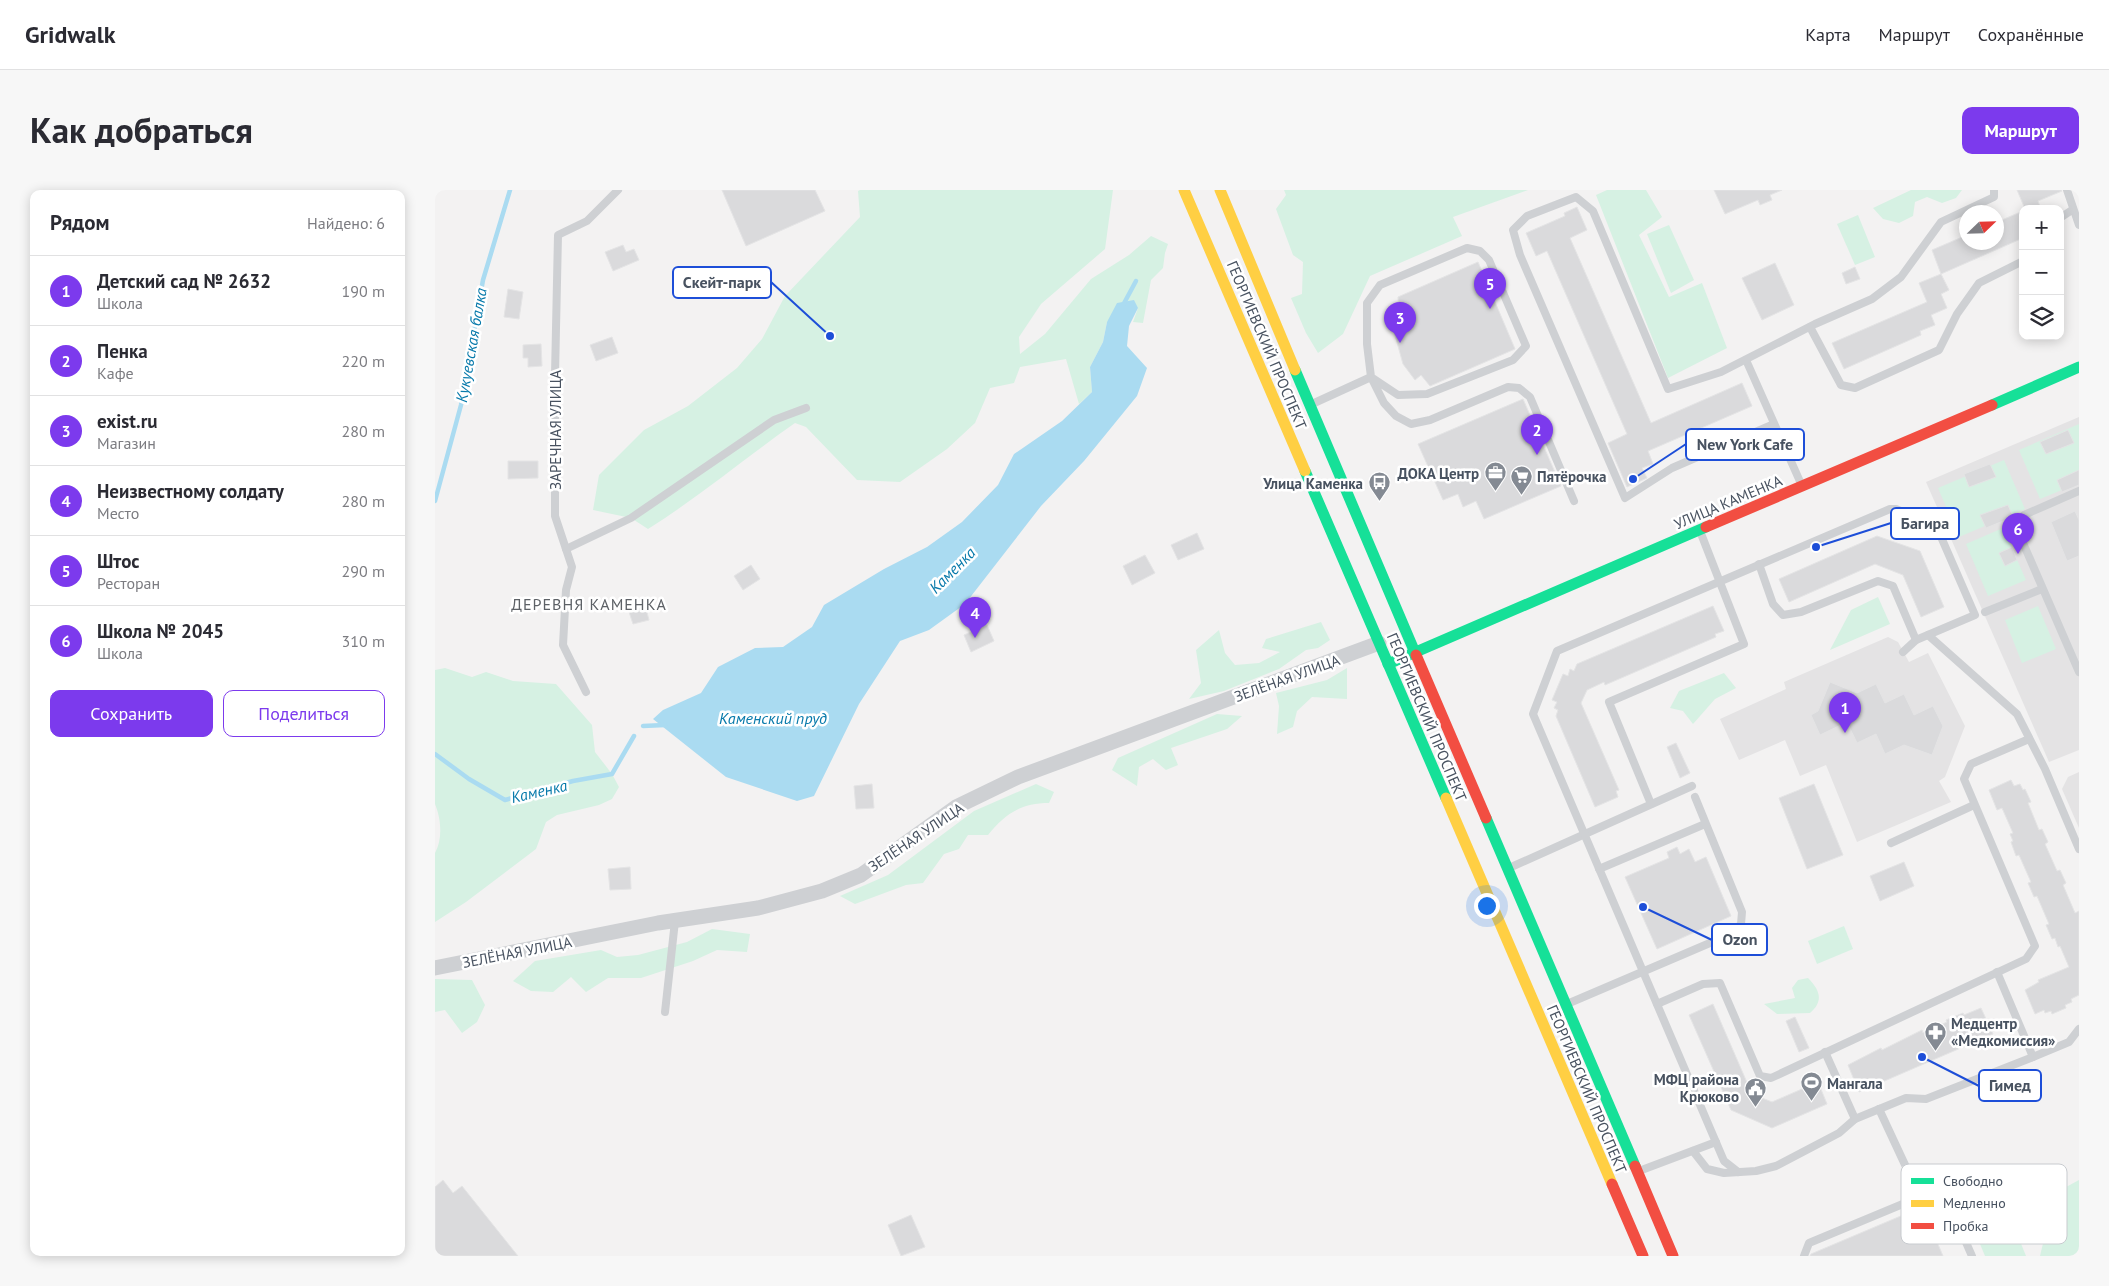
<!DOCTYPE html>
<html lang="ru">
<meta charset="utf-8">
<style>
:root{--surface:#fff;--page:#f7f7f7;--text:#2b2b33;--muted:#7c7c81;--line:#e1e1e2;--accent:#7c3aed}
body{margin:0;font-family:"PT Sans",sans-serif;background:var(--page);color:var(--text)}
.controls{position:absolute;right:15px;top:15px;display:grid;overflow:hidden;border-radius:10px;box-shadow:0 2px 12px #0003}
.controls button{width:45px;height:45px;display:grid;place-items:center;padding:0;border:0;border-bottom:1px solid var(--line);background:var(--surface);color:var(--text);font:25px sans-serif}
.compass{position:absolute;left:1524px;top:15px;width:45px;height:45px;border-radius:50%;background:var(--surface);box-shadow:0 2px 12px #0003;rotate:67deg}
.you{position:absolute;left:1051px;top:715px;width:18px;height:18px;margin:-12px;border:4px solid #fff;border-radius:50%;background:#1a73e8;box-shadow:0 0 0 8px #1a73e833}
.badge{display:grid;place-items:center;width:32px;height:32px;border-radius:50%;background:var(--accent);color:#fff;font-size:16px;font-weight:700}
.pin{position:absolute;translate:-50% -41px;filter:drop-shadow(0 1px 2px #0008)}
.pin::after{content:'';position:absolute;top:26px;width:18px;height:15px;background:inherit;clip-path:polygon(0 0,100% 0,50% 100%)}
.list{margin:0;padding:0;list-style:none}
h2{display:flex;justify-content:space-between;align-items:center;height:65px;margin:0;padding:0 20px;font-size:21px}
h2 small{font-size:16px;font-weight:400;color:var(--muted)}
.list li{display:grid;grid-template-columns:32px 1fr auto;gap:15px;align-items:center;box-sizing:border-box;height:70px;padding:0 20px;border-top:1px solid var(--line)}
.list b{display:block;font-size:19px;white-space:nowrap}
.list p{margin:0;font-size:16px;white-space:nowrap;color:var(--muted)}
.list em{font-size:16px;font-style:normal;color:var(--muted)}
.actions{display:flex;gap:10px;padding:15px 20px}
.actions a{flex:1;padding:11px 0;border:1px solid var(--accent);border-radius:10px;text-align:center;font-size:18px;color:var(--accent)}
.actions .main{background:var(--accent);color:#fff}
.icon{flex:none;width:28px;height:28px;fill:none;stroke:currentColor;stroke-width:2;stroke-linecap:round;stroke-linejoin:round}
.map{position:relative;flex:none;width:1644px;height:1066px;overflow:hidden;border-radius:10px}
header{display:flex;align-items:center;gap:30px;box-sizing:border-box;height:70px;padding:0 25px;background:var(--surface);border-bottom:1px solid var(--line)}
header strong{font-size:24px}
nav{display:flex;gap:28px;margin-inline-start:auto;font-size:18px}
.intro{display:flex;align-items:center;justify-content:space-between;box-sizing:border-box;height:120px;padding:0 30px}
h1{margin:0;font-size:35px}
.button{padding:12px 22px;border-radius:10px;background:var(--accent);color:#fff;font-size:18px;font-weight:700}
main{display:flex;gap:30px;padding:0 30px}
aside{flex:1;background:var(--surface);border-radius:10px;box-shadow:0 2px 12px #0003}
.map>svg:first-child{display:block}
</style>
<header>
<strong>Gridwalk</strong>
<nav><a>Карта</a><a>Маршрут</a><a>Сохранённые</a></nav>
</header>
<div class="intro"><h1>Как добраться</h1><a class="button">Маршрут</a></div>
<main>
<aside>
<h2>Рядом<small>Найдено: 6</small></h2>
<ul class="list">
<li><span class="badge">1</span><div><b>Детский сад № 2632</b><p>Школа</p></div><em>190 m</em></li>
<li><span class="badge">2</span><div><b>Пенка</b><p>Кафе</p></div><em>220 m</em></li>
<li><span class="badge">3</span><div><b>exist.ru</b><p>Магазин</p></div><em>280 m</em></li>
<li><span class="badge">4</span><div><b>Неизвестному солдату</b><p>Место</p></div><em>280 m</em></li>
<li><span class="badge">5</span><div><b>Штос</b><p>Ресторан</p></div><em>290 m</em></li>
<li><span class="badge">6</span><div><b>Школа № 2045</b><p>Школа</p></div><em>310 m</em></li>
</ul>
<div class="actions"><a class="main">Сохранить</a><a>Поделиться</a></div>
</aside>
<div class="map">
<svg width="1644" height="1066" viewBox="0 0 1644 1066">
<rect width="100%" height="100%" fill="#f3f2f2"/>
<!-- education -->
<g fill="#e4e3e4">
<polygon points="1644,227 1644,560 1614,572 1491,292"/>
<polygon points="1453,447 1463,452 1474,472 1493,463 1530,536 1510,587 1504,591 1516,612 1422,652 1391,575 1365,586 1350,550 1304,570 1285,529 1351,499 1349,492"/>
<polygon points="1644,582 1644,638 1627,599 1633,587"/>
</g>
<!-- green -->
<g fill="#d6f1e3">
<path d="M 425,0 L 678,0 L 670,59 L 606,114 L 584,147 L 585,164 L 610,144 L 656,89 L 694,65 L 716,46 L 733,54 L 730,63 L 728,78 L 716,90 L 708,133 L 698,132 L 703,118 L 672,132 L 668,152 L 655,177 L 657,202 L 644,214 L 631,169 L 585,177 L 579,193 L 555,198 L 540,233 L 512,259 L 465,292 L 422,290 L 371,237 L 360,233 C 310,268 264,307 213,339 L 196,328 L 158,320 L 164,285 L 209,240 L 253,216 L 302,178 L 327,149 L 350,106 L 425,27 L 423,1 Z"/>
<polygon points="849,0 1093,0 1018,27 1027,46 935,86 908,144 883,163 871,143 856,108 867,104 868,72 858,65 841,19 851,5"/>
<polygon points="1172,0 1211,0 1227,27 1204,45 1234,107 1267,93 1292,158 1233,188 1161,5"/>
<polygon points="1476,0 1527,0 1521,8 1507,13 1492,7 1480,12 1478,26 1464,33 1448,29 1438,18"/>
<polygon points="1423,25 1440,67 1420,75 1402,34"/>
<polygon points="1234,35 1259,90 1236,103 1212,44"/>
<polygon points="1644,234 1644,293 1605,309 1584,260"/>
<polygon points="1569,270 1590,319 1524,347 1503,298"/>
<polygon points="1568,338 1591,390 1553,406 1531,354"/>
<polygon points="1443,407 1455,434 1395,460 1416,420"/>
<polygon points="1603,416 1621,459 1587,473 1570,430"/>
<polygon points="886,432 895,450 883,458 871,460 844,479 789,501 754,509 766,493 761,460 784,440 790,463 800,475 824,473 845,462 827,458 831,449"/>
<path d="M 10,478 L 37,487 L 51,482 L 78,491 L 121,494 L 157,535 L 160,562 L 177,584 L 184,597 L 177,609 L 164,615 L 122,625 L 111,632 L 101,659 L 31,712 L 0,732 L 0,663 C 8,649 6,628 0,614 L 0,480 Z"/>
<polygon points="912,478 912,509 877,507 862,521 858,537 842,544 844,516 841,503 892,490"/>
<polygon points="1289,483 1301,498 1280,509 1258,534 1248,521 1235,518 1244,501"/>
<polygon points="782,524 807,526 792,539 736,558 743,575 731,580 718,569 704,577 702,596 677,580 683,568"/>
<path d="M 601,594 L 619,602 L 614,613 C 586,613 570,624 553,645 L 533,645 L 524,659 L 509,664 L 488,693 L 471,695 L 420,714 L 405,706 L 453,685 L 539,621 Z"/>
<polygon points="1409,736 1418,759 1382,774 1373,751"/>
<polygon points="277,739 315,744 312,762 282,760 258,771 206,788 173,788 151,802 136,787 118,802 96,801 78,791 100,771 166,760 182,767 203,765 252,752"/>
<path d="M 1373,788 C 1385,800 1389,811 1375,823 L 1342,824 L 1329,814 L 1360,808 L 1357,798 L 1363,790 Z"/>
<polygon points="0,789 37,790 50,815 42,832 27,843 10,820 0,822"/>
<polygon points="1644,990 1644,1066 1605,1066 1620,1003"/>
<polygon points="1557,1001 1566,1004 1591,1066 1550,1066 1530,1018 1537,1009"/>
</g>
<!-- water -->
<polygon fill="#aadbf1" points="699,110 703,118 694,136 692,156 712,178 702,206 649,271 606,316 530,414 494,440 465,451 424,514 379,606 362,611 291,587 218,529 228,520 266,503 283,477 320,458 348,457 377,437 389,415 449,379 492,357 527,332 563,295 579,264 627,231 657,202 655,177 668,152 672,132 682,113"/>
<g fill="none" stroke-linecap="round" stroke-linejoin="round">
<!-- stream -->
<g stroke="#aadbf1" stroke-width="4.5">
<polyline points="687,117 701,91"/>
<polyline points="0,311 26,215 48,90 75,0"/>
<polyline points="208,536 230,535"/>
<polyline points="0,564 34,589 70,610 138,591 177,584 199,546"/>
</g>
</g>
<!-- building -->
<g fill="#dadadc" stroke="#e4e4e5">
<polygon points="287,0 380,0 390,21 311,56"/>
<polygon points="1279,0 1347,0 1335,5 1337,10 1325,15 1323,10 1290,24"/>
<polygon points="1582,0 1626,0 1627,1 1603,11 1606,19 1590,19"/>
<polygon points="1142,17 1152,40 1135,48 1216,233 1307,193 1317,216 1213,261 1218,274 1207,278 1212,288 1192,297 1173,253 1192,244 1112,61 1101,66 1091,43 1130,26 1129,23"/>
<polygon points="1588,21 1588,48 1506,84 1497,60 1532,45 1532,52 1562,52 1562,32"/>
<polygon points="188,55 191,62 199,59 204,70 178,81 170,62"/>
<polygon points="1043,72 1080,159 995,196 986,185 980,190 968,174 955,127 964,124 963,107"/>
<polygon points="1340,73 1359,115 1327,130 1307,88"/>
<polygon points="1420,77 1425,89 1411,94 1407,83"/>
<polygon points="1506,84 1514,100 1506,104 1512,118 1496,125 1500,135 1485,141 1486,145 1409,179 1397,153 1492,112 1484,93"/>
<polygon points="73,99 88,102 84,129 69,127"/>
<polygon points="177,147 183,163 161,171 155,155"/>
<polygon points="106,154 107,176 93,177 93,168 88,168 88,155"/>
<polygon points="1088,209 1126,296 1049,329 1041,311 1028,317 1023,304 1008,310 983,254"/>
<polygon points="1633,240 1639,253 1611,264 1605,252"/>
<polygon points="73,271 103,271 103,288 73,289"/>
<polygon points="1555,274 1561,287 1534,297 1529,284"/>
<polygon points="1644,280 1644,295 1627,302 1622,290"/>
<polygon points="1573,315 1578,327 1551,338 1545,325"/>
<polygon points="1640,321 1644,330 1644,366 1632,371 1616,332"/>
<polygon points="762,343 769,359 743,370 736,355"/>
<polygon points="1442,346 1485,361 1509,417 1486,427 1468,385 1440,374 1354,412 1344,389"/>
<polygon points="1577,357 1582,370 1570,376 1564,363"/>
<polygon points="710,365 720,383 697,395 688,376"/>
<polygon points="316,375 325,389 308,400 299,386"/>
<polygon points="209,411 214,430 198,434 192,416"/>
<polygon points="1278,416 1289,441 1280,444 1281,447 1170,495 1169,492 1152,500 1146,513 1184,600 1181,601 1183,607 1160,617 1121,526 1123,520 1119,518 1122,512 1117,510 1128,484 1133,486 1135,479 1139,481 1142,474"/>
<polygon points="552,435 559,451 536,462 529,445"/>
<polygon points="1395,492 1422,503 1441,494 1450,513 1469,504 1479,525 1498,516 1508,536 1497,565 1469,555 1450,564 1441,544 1422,553 1412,532 1385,545 1376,525 1383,521"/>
<polygon points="1241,553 1255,583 1245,588 1232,557"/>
<polygon points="1576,590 1579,596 1585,594 1588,600 1590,599 1596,612 1593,613 1604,640 1607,639 1613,652 1610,654 1622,681 1625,680 1631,693 1628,695 1640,723 1644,721 1644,805 1636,809 1637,812 1630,815 1631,818 1617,824 1616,821 1610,823 1609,820 1600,824 1590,800 1604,792 1603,790 1634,777 1625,756 1623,757 1620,748 1617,749 1611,735 1614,734 1602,706 1599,707 1593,693 1596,692 1584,665 1581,666 1576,652 1578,651 1575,644 1578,643 1567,618 1562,620 1554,600"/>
<polygon points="437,594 439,618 421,619 419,596"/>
<polygon points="1379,594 1408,665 1372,679 1344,608"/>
<polygon points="1242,657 1245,664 1254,659 1260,672 1271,667 1296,726 1222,759 1190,687 1234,668 1232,662"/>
<polygon points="1469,672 1479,696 1445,711 1435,686"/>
<polygon points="195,677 196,699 175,700 173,679"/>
<polygon points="1278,814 1317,904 1337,912 1383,892 1392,914 1337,938 1296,920 1254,825"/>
<polygon points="1546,818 1558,844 1424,902 1413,875 1446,858 1447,860 1487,840 1488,843 1512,832 1511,830 1528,823 1529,825"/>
<polygon points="1360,827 1374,858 1364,862 1351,831"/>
<polygon points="8,990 18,1003 27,996 83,1066 0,1066 0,997"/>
<polygon points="1487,1017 1508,1066 1375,1066 1376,1064"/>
<polygon points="476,1025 490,1057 466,1066 453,1035"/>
</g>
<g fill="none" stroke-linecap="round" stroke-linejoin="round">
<!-- lane -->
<g stroke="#ced0d3" stroke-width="8">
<polyline points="1632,0 1644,35"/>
<polyline points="1625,28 1637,20"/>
<polyline points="1375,137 1406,195 1420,198 1504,160 1522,124 1544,93 1588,71"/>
<polyline points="1311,170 1367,296"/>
<polyline points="877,214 936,187 963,205 992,204 1078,170 1091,156 1054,70 1045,61 1032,58 945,95 932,113 932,154 936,187 949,213 961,226 976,234 995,230 1073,197 1084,198 1095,207 1139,311"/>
<polyline points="1339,234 1237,278 1190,308 1085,65 1078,40 1092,26 1141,7 1158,21 1233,199 1286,182 1380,134 1437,109 1466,87 1506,32 1559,7 1559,0"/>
<polyline points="1644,301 1589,325 1585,346 1644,482"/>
<polyline points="131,359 196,328 339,230 371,218"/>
<polyline points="1324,374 1338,414 1348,425 1366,422 1443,391 1458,396 1481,450"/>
<polyline points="1550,422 1607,399"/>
<polyline points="1493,445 1582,524 1610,579 1644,659"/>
<polyline points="151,502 128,455 131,400 137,377 120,326 120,185 123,45 152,31 183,0"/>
<polyline points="1216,614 1174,512 1309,454 1265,341"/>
<polyline points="1456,653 1539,615"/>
<polyline points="1074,678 1257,596"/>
<polyline points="1164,679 1270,634"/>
<polyline points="1562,782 1598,867"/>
<polyline points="1132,814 1296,744 1306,734 1307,722 1260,607"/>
<polyline points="1222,814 1268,794 1285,793 1325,886 1336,888 1591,769 1600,756 1529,589 1536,574 1594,549"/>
<polyline points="230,822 240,731"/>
<polyline points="1390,862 1420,929"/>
<polyline points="1444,919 1485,1007"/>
<polyline points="1258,961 1272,979 1289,983 1321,981 1341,976 1404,943 1420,929 1471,908 1491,909 1598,867 1634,852 1644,839"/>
<polyline points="1204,981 1281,952"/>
<polyline points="1303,982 1289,971 1098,524 1122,461 1455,319 1461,319 1498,335 1503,340 1540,425 1481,450 1468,462"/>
<polyline points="1369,1066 1374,1053 1499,1001 1512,1009 1537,1066"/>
</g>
<!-- street -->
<polyline stroke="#ced0d3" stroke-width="15" points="0,778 223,733 323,718 387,701 426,685 521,617 583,587 944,453"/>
<!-- fast -->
<g stroke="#16e098" stroke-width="11">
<polyline points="860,180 981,465"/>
<polyline points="1557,215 1644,177"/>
<polyline points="870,281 1011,608"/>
<polyline points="953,474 1271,337"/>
<polyline points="1051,628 1200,976"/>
</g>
<!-- slow -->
<g stroke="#ffcf43" stroke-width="11">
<polyline points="749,0 870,281"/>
<polyline points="785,0 860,180"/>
<polyline points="1011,608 1177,994"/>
</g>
<!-- jam -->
<g stroke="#f24e42" stroke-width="11">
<polyline points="1271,337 1557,215"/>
<polyline points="981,465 1051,628"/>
<polyline points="1200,976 1238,1066"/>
<polyline points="1177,994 1208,1066"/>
</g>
</g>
<!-- icons -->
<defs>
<symbol id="office-pin" viewBox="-11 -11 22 30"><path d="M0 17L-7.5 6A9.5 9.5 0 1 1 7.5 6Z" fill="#848a93" stroke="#fff"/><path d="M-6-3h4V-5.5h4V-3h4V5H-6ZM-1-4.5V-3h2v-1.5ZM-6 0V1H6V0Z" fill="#fff"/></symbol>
<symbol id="supermarket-pin" viewBox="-11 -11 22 30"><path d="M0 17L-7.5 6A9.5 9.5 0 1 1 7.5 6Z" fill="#848a93" stroke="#fff"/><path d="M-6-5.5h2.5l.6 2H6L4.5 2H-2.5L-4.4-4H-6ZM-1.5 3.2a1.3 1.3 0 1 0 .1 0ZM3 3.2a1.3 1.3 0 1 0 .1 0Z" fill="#fff"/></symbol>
<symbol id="bus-pin" viewBox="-11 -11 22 30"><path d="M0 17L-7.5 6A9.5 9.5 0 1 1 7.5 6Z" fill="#848a93" stroke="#fff"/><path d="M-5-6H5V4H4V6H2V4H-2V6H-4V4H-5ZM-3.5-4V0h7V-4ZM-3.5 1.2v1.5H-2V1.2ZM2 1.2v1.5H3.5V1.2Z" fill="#fff"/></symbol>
<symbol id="pharmacy-pin" viewBox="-11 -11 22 30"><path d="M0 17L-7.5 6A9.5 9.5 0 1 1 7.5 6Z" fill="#848a93" stroke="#fff"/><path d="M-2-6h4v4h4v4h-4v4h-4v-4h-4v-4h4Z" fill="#fff"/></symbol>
<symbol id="stadium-pin" viewBox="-11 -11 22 30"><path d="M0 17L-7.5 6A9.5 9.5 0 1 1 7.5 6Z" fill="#848a93" stroke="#fff"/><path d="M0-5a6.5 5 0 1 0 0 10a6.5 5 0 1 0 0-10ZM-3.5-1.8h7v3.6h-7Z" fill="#fff"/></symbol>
<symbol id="civic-pin" viewBox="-11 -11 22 30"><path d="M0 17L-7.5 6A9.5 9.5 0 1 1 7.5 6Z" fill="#848a93" stroke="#fff"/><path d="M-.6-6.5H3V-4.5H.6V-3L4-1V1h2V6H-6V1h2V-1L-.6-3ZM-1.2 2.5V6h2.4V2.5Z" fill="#fff"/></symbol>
</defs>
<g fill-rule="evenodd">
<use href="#office-pin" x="1048" y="270" width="25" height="34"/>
<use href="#supermarket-pin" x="1074" y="274" width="25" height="34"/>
<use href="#bus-pin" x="932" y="280" width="25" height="34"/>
<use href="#pharmacy-pin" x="1488" y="830" width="25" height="34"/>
<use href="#stadium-pin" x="1364" y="880" width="25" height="34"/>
<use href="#civic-pin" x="1308" y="886" width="25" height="34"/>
</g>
<g text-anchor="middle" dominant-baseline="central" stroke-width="5" stroke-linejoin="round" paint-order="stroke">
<!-- street labels -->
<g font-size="15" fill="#485260" stroke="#fff">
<text transform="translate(832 155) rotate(67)">ГЕОРГИЕВСКИЙ ПРОСПЕКТ</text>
<text transform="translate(120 240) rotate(-90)">ЗАРЕЧНАЯ УЛИЦА</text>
<text transform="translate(1293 312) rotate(-23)">УЛИЦА КАМЕНКА</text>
<text transform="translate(852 488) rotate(-20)">ЗЕЛЁНАЯ УЛИЦА</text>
<text transform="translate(992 527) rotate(67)">ГЕОРГИЕВСКИЙ ПРОСПЕКТ</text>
<text transform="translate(481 647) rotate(-34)">ЗЕЛЁНАЯ УЛИЦА</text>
<text transform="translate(82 762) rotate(-11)">ЗЕЛЁНАЯ УЛИЦА</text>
<text transform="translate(1152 899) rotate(67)">ГЕОРГИЕВСКИЙ ПРОСПЕКТ</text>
</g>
<!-- poi labels -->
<g font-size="15" font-weight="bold" fill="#485260" stroke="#fff" text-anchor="end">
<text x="1044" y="283">ДОКА Центр</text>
<text x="1102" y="286" text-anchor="start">Пятёрочка</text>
<text x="928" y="293">Улица Каменка</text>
<text x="1516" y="833" text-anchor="start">Медцентр<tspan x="1516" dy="17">«Медкомиссия»</tspan></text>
<text x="1304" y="889">МФЦ района<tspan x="1304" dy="17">Крюково</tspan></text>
<text x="1392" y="893" text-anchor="start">Мангала</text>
</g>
<!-- water labels -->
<g font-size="16" font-style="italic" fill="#087aab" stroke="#fff">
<text transform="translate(36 155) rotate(-80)">Кукуевская балка</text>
<text transform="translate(517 380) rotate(-45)">Каменка</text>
<text x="338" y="528">Каменский пруд</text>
<text transform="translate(104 601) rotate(-13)">Каменка</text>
</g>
<!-- neighbourhood labels -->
<g font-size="16" letter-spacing="1" fill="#5d6166" stroke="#fff">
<text x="154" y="414">ДЕРЕВНЯ КАМЕНКА</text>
</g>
</g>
<!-- legend -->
<rect x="1466" y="974" width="166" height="80" rx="8" fill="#fff" stroke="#c8cbcf" stroke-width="1"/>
<rect x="1476" y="988" width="23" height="6" fill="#16e098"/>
<rect x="1476" y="1010" width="23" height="7" fill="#ffcf43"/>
<rect x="1476" y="1033" width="23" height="6" fill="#f24e42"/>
<g font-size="14" fill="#485260">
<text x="1508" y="996">Свободно</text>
<text x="1508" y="1018">Медленно</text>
<text x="1508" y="1041">Пробка</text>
</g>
<!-- callouts -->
<path fill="none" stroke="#1d4ed8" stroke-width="2" d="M395 146L336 92M1198 289L1251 254M1381 357L1456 333M1208 717L1277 750M1487 867L1544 896"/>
<g fill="#1d4ed8" stroke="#fff" stroke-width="2">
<circle cx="395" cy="146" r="5"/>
<circle cx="1198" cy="289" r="5"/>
<circle cx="1381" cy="357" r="5"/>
<circle cx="1208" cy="717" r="5"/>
<circle cx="1487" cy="867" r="5"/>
</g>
<g fill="#fff" stroke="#1d4ed8" stroke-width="2">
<rect x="238" y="77" width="98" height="31" rx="5"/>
<rect x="1251" y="239" width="118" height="31" rx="5"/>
<rect x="1456" y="318" width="68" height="31" rx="5"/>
<rect x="1277" y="734" width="55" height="31" rx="5"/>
<rect x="1544" y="880" width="62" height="31" rx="5"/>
</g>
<g font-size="16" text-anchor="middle" font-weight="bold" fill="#485260">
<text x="287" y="98">Скейт-парк</text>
<text x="1310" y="260">New York Cafe</text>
<text x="1490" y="339">Багира</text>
<text x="1305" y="755">Ozon</text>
<text x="1575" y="901">Гимед</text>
</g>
</svg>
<div class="controls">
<button>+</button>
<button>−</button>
<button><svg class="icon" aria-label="layers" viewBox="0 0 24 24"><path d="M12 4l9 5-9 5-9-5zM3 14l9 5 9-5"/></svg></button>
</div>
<svg class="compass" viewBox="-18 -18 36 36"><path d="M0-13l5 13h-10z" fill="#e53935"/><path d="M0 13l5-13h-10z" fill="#7c7c81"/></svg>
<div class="you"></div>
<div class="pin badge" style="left:1410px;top:543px">1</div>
<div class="pin badge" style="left:1102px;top:265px">2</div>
<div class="pin badge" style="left:965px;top:153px">3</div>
<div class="pin badge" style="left:540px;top:448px">4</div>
<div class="pin badge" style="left:1055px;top:119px">5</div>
<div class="pin badge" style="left:1583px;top:364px">6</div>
</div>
</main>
